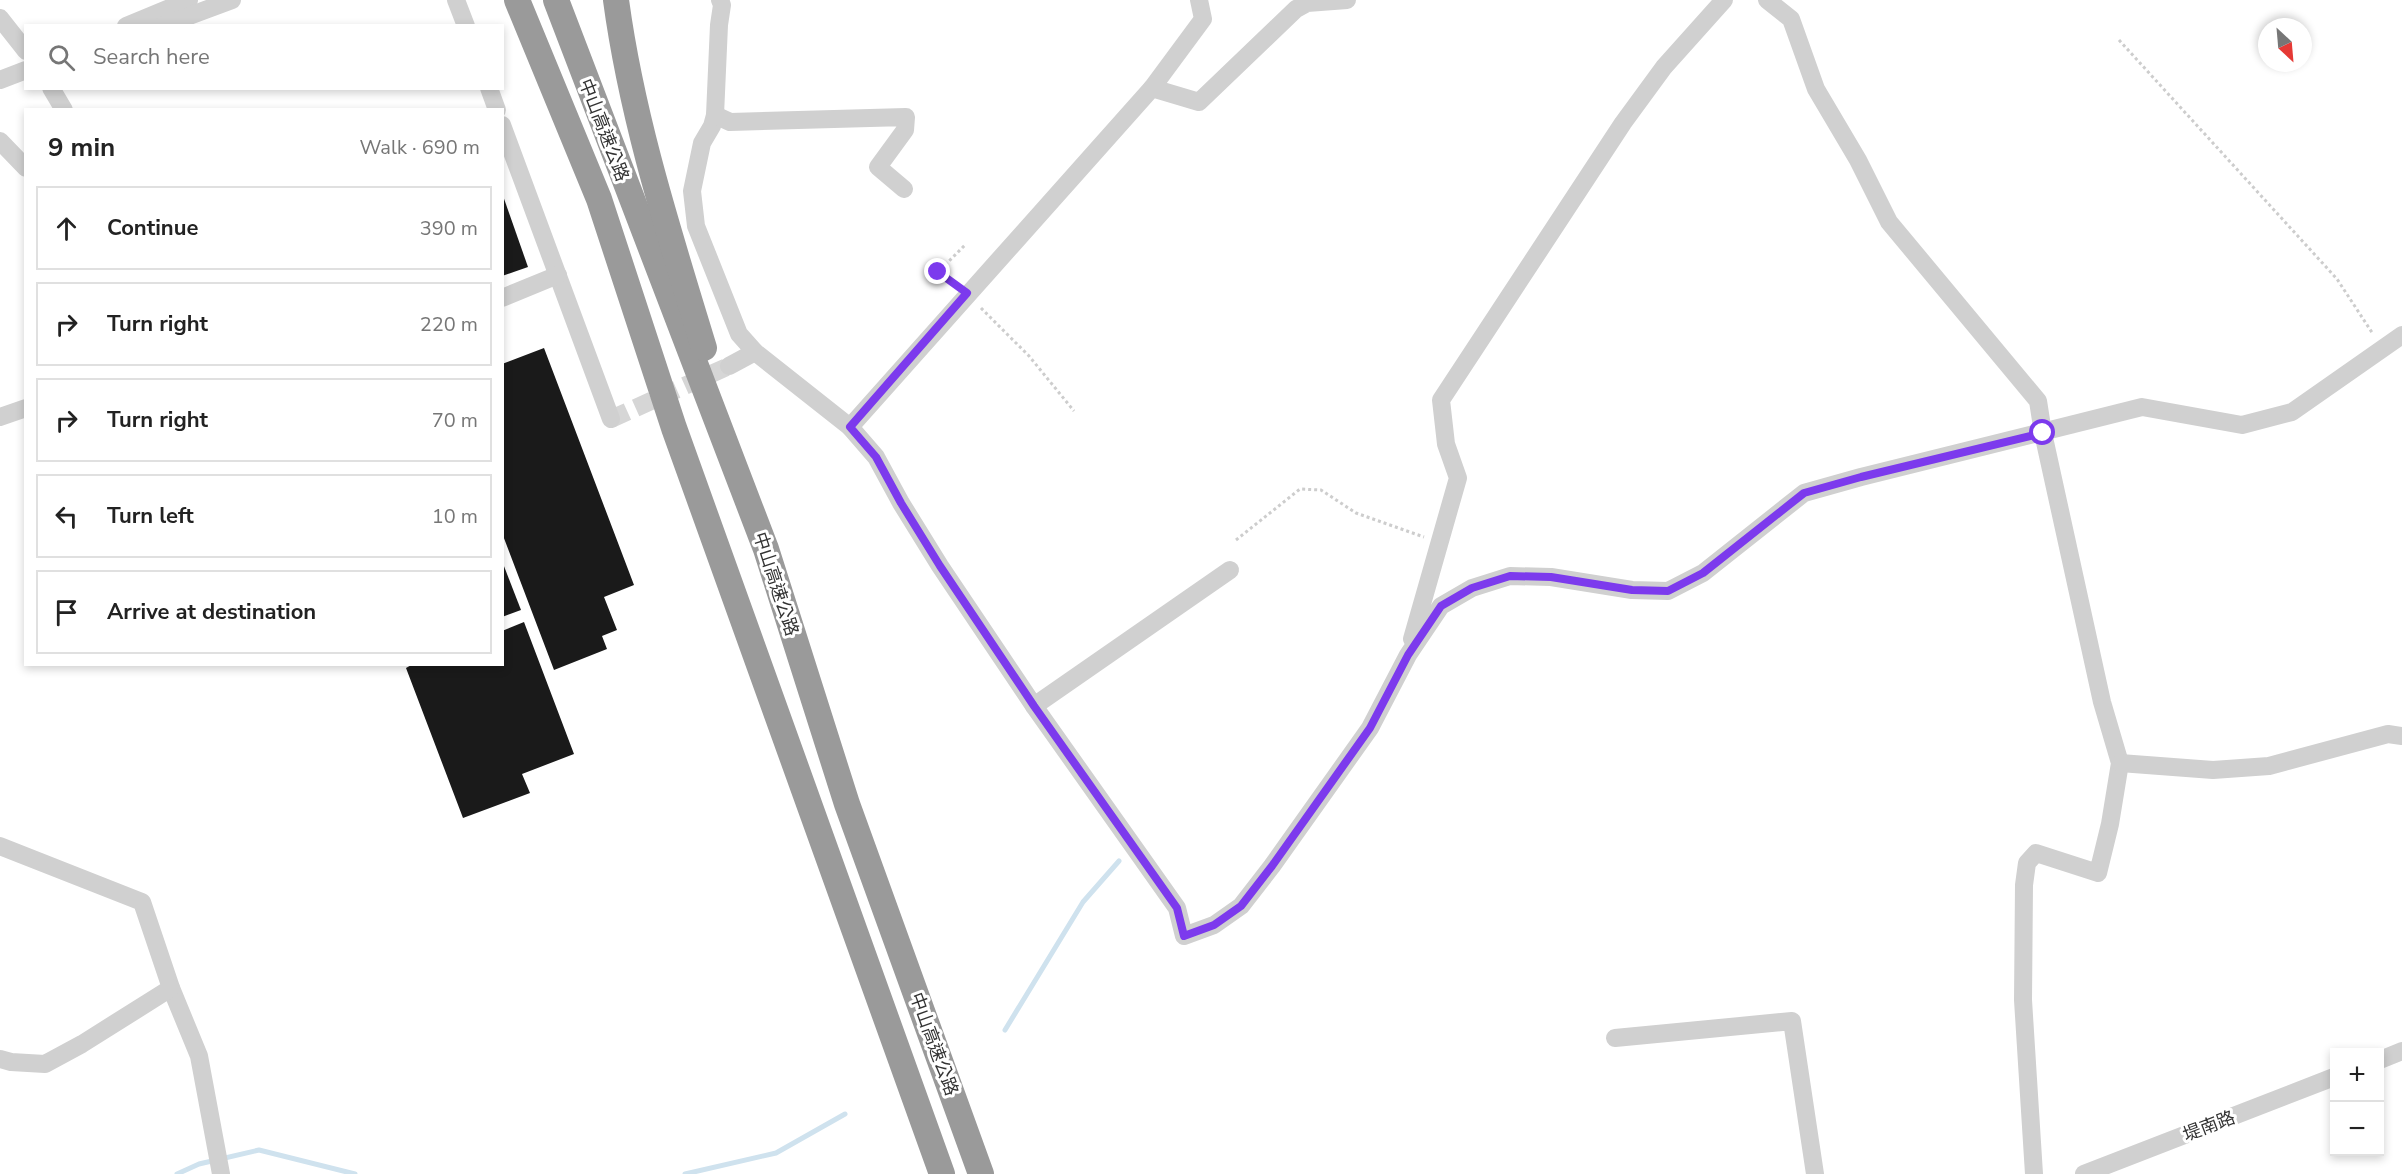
<!DOCTYPE html>
<meta charset="utf-8">
<style>
:root{--surface:#fff;--page:#f6f6f6;--text:#222;--muted:#767676;--line:#e0e0e0}
body{margin:0;font-family:"Nunito Sans","Noto Sans TC",sans-serif;background:var(--page);color:var(--text)}
.controls{position:absolute;right:18px;bottom:18px;display:grid;overflow:hidden;border-radius:0px;box-shadow:0 3px 9px #0003}
.controls button{width:54px;height:54px;display:grid;place-items:center;padding:0;border:0;border-bottom:2px solid var(--line);background:var(--surface);color:var(--text);font:30px sans-serif}
.compass{position:absolute;left:2258px;top:18px;width:54px;height:54px;border-radius:50%;background:var(--surface);box-shadow:0 3px 9px #0003;rotate:154deg}
.stop{position:absolute;width:18px;height:18px;margin:-14px;border:4px solid #7c3aed;border-radius:50%;background:#fff}
.stop.end{background:#7c3aed;border-color:#fff;box-shadow:0 2px 6px #0008}
.list{margin:0;padding:0;list-style:none}
h2{display:flex;justify-content:space-between;align-items:center;height:78px;margin:0;padding:0 24px;font-size:26px}
h2 small{font-size:20px;font-weight:400;color:var(--muted)}
.list li{display:grid;grid-template-columns:39px 1fr auto;gap:18px;align-items:center;box-sizing:border-box;height:84px;margin:0 12px 12px;padding:0 12px;border:2px solid var(--line);border-radius:0px}
.list b{display:block;font-size:22px;white-space:nowrap}
.list em{font-size:20px;font-style:normal;color:var(--muted)}
.icon{flex:none;width:33px;height:33px;fill:none;stroke:currentColor;stroke-width:2;stroke-linecap:round;stroke-linejoin:round}
.map{position:relative;flex:none;width:2402px;height:1174px;overflow:hidden}
.search{position:absolute;background:var(--surface);box-shadow:0 3px 9px #0003;left:24px;top:24px;width:480px;height:66px;display:flex;align-items:center;gap:15px;box-sizing:border-box;padding:0 21px;border-radius:0px;color:var(--muted);font-size:22px}
.panel{position:absolute;background:var(--surface);box-shadow:0 3px 9px #0003;left:24px;top:108px;width:480px;height:558px;border-radius:0px}
.map>svg:first-child{display:block}
</style>
<div class="map">
<svg width="2402" height="1174" viewBox="0 0 2402 1174">
<rect width="100%" height="100%" fill="#fff"/>
<g fill="none" stroke-linecap="round" stroke-linejoin="round">
<!-- stream -->
<g stroke="#cfe2ee" stroke-width="5">
<polyline points="1005,1030 1083,902 1119,861"/>
<polyline points="177,1174 199,1164 259,1150 355,1174"/>
<polyline points="685,1174 776,1153 845,1114"/>
</g>
</g>
<!-- building -->
<g fill="#1a1a1a">
<polygon points="502,193 528,267 502,276"/>
<polygon points="544,348 634,585 604,597 617,630 602,636 607,649 554,670 502,533 502,364"/>
<polygon points="502,561 521,610 502,617"/>
<polygon points="524,622 574,754 522,774 530,793 463,818 406,668 413,664 502,664 502,631"/>
</g>
<g fill="none" stroke-linecap="round" stroke-linejoin="round">
<!-- minor-tunnel -->
<polyline stroke="#d6d6d6" stroke-width="18" stroke-dasharray="18 9" stroke-linecap="butt" points="611,419 729,366"/>
<!-- path -->
<g stroke="#cdcdcd" stroke-width="3" stroke-dasharray="3 3" stroke-linecap="butt">
<polyline points="2119,40 2337,279 2373,334"/>
<polyline points="954,284 938,272 965,245"/>
<polyline points="981,308 1029,356 1074,411"/>
<polyline points="1236,540 1300,489 1321,490 1356,513 1424,537"/>
</g>
<!-- minor -->
<g stroke="#d0d0d0" stroke-width="18">
<polyline points="456,0 466,26"/>
<polyline points="720,0 722,5 719,25 715,115 712,126 702,143 692,191 696,226 739,334 755,352 850,427 876,457 901,503 940,566 1034,706 1177,908 1184,936 1214,925 1241,906 1272,866 1370,728 1408,655 1441,606 1472,588 1510,576 1551,577 1632,590 1668,591 1703,573 1804,493 1861,477 2142,407 2242,425 2292,412 2402,335"/>
<polyline points="1767,0 1791,19 1816,89 1858,160 1889,222 2038,401 2043,433 2102,702 2120,763 2110,824 2098,873 2036,853 2027,863 2024,885 2023,1000 2034,1174"/>
<polyline points="0,18 26,51"/>
<polyline points="126,26 189,0"/>
<polyline points="162,26 232,0"/>
<polyline points="0,80 26,70"/>
<polyline points="51,88 64,110"/>
<polyline points="489,88 497,110"/>
<polyline points="1152,88 1203,19 1199,0"/>
<polyline points="715,115 730,122 906,117 905,130 878,167 904,189"/>
<polyline points="502,125 611,419"/>
<polyline points="0,141 26,168"/>
<polyline points="502,298 558,275"/>
<polyline points="729,366 755,352"/>
<polyline points="0,417 26,408"/>
<polyline points="850,427 1152,88 1199,102 1296,9 1307,3 1347,0"/>
<polyline points="1412,639 1458,478 1446,444 1441,400 1623,123 1664,67 1724,0"/>
<polyline points="1034,706 1230,570"/>
<polyline points="2120,763 2213,770 2269,766 2388,734 2402,736"/>
<polyline points="0,846 142,902 171,988 199,1056 221,1174"/>
<polyline points="1615,1038 1792,1021 1815,1174"/>
<polyline points="0,1059 11,1062 45,1064 82,1044 171,988"/>
<polyline points="2380,1060 2402,1051"/>
<polyline points="2084,1174 2334,1077"/>
</g>
<!-- highway -->
<g stroke="#9a9a9a" stroke-width="26">
<polyline points="517,0 599,199 674,428 942,1174"/>
<polyline points="556,0 766,549 847,804 981,1174"/>
<path d="M 616,0 C 632,119 669,233 704,348"/>
</g>
</g>
<g fill="none" stroke-linecap="round" stroke-linejoin="round">
<!-- route -->
<polyline stroke="#7c3aed" stroke-width="8" points="938,272 967,293 850,427 876,457 901,503 940,566 1034,706 1177,908 1184,936 1214,925 1241,906 1272,866 1370,728 1408,655 1441,606 1472,588 1510,576 1551,577 1632,590 1668,591 1703,573 1804,493 1861,477 2043,433"/>
</g>
<g text-anchor="middle" dominant-baseline="central" stroke-width="6" stroke-linejoin="round" paint-order="stroke">
<!-- street labels -->
<g font-size="18" fill="#333" stroke="#fff">
<text transform="translate(604 130) rotate(69)">中山高速公路</text>
<text transform="translate(776 584) rotate(72)">中山高速公路</text>
<text transform="translate(934 1044) rotate(70)">中山高速公路</text>
<text transform="translate(2209 1126) rotate(-21)">堤南路</text>
</g>
</g>
</svg>
<div class="controls">
<button>+</button>
<button>−</button>
</div>
<svg class="compass" viewBox="-18 -18 36 36"><path d="M0-13l5 13h-10z" fill="#e53935"/><path d="M0 13l5-13h-10z" fill="#767676"/></svg>
<div class="stop" style="left:2043px;top:433px"></div>
<div class="stop end" style="left:938px;top:272px"></div>
<div class="search"><svg class="icon" aria-label="search" viewBox="0 0 24 24"><circle cx="10" cy="10" r="6"/><path d="M15 15l6 6"/></svg>Search here</div>
<section class="panel">
<h2>9 min<small>Walk · 690 m</small></h2>
<ul class="list">
<li><svg class="icon" aria-label="ahead" viewBox="0 0 24 24"><path d="M12 20V5M6 11l6-6 6 6"/></svg><div><b>Continue</b></div><em>390 m</em></li>
<li><svg class="icon" aria-label="right" viewBox="0 0 24 24"><path d="M7 20v-9h11M14 6l5 5-5 5"/></svg><div><b>Turn right</b></div><em>220 m</em></li>
<li><svg class="icon" aria-label="right" viewBox="0 0 24 24"><path d="M7 20v-9h11M14 6l5 5-5 5"/></svg><div><b>Turn right</b></div><em>70 m</em></li>
<li><svg class="icon" aria-label="left" viewBox="0 0 24 24"><path d="M17 20v-9H6M10 6l-5 5 5 5"/></svg><div><b>Turn left</b></div><em>10 m</em></li>
<li><svg class="icon" aria-label="arrive" viewBox="0 0 24 24"><path d="M6 21V4h12l-3 4 3 4H6"/></svg><div><b>Arrive at destination</b></div></li>
</ul>
</section>
</div>
